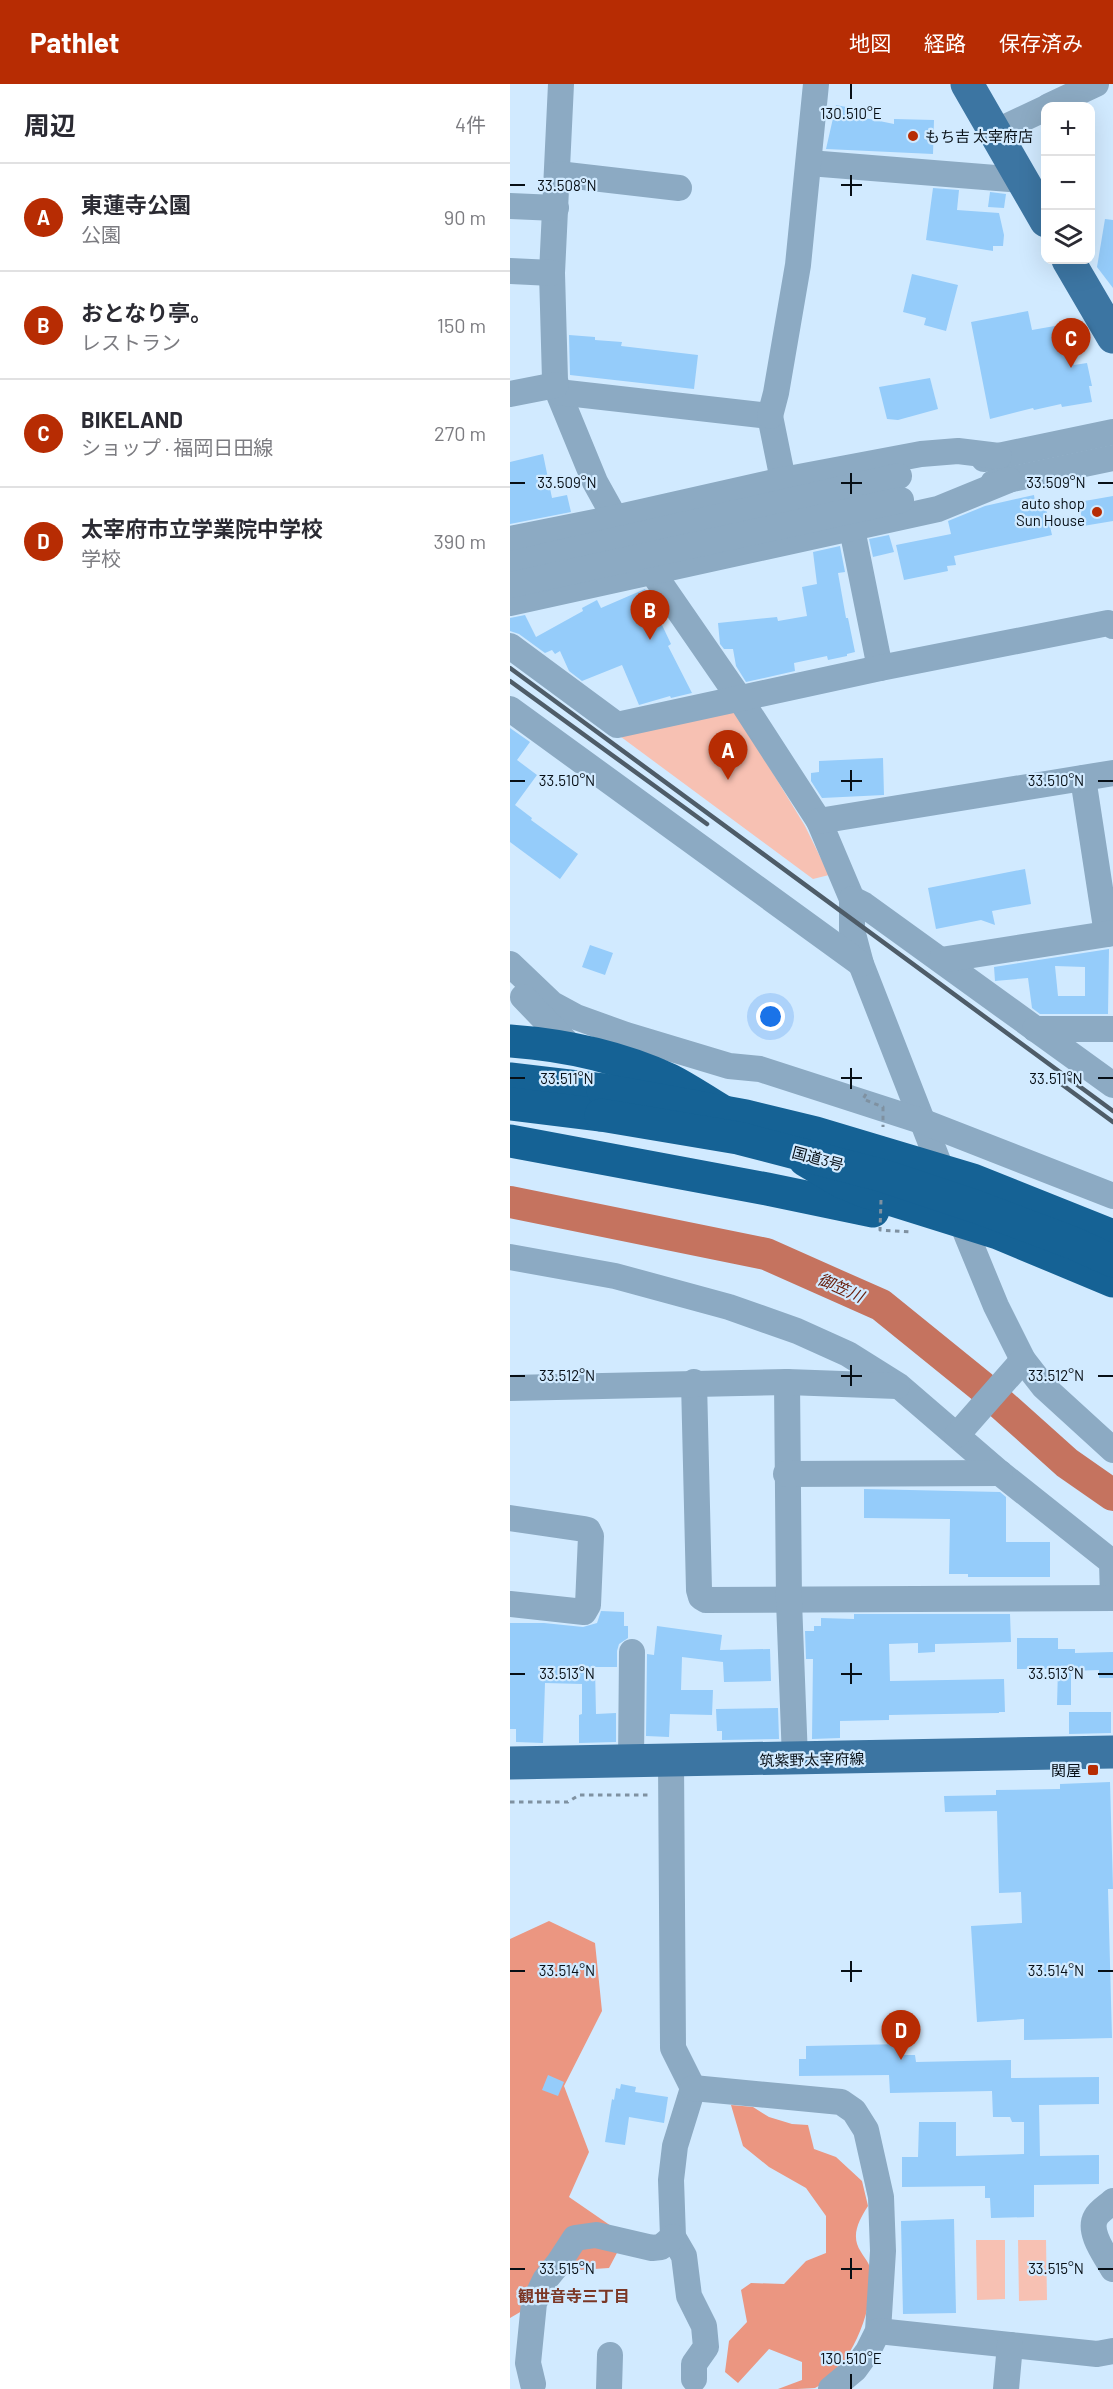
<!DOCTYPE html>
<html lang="ja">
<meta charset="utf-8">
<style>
:root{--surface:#fff;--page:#f7f7f7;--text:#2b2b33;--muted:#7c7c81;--line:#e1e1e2;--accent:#b72c03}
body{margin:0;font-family:Barlow,"Noto Sans JP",sans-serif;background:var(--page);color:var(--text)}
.controls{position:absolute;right:18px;top:18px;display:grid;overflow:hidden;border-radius:12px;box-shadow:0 6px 24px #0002}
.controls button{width:54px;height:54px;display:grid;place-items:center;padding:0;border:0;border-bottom:2px solid var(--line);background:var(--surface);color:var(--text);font:30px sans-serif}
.you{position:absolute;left:261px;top:933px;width:21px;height:21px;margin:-15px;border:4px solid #fff;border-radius:50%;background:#1a73e8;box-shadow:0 0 0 9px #1a73e833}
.badge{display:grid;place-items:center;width:39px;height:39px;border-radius:50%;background:var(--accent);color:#fff;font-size:20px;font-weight:700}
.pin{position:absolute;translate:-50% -50px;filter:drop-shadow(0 2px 3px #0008)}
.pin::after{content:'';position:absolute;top:32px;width:21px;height:18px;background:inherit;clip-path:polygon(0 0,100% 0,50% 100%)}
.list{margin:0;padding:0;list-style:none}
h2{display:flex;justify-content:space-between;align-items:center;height:78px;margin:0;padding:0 24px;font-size:26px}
h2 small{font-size:20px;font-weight:400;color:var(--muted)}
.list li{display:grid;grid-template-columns:39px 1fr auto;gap:18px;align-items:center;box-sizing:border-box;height:108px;padding:0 24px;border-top:2px solid var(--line)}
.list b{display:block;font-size:22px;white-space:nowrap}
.list p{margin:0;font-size:20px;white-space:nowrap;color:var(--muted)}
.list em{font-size:20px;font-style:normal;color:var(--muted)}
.icon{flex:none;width:33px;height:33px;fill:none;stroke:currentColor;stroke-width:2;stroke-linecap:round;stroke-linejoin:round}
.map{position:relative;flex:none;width:603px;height:2305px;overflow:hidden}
header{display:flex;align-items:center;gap:36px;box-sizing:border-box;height:84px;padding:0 30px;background:var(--accent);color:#fff}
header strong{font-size:28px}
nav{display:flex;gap:33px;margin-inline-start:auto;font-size:21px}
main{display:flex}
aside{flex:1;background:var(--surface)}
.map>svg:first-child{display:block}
</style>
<header>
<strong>Pathlet</strong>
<nav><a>地図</a><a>経路</a><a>保存済み</a></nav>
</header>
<main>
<aside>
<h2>周辺<small>4件</small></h2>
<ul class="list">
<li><span class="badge">A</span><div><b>東蓮寺公園</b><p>公園</p></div><em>90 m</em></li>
<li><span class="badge">B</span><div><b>おとなり亭。</b><p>レストラン</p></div><em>150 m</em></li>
<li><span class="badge">C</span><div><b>BIKELAND</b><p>ショップ · 福岡日田線</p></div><em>270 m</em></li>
<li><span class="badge">D</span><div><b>太宰府市立学業院中学校</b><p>学校</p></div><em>390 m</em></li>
</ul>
</aside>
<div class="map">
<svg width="603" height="2305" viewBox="0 0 603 2305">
<rect width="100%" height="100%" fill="#d1eaff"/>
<!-- green -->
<g fill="#f7c1b3">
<polygon points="224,625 295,742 319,791 303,795 107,650"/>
<polygon points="466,2156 495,2156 495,2215 467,2216"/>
<polygon points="508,2156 536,2156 537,2216 509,2217"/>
</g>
<!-- forest -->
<g fill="#eb9681">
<polygon points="39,1837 85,1859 92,1927 54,2002 79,2068 59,2113 104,2144 109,2165 99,2184 69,2186 41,2197 29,2217 0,2234 0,1855"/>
<path d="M 221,2021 L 243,2023 L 259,2033 L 282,2040 L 298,2041 L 304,2065 L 326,2073 L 352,2097 L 358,2122 C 349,2136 340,2152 351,2168 C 354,2173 359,2179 360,2184 C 367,2220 340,2288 305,2304 C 296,2305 278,2305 268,2305 L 292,2296 L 292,2278 L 259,2265 L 228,2299 L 215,2288 L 219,2257 L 237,2238 L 231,2206 L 241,2199 L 274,2200 L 296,2177 L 316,2169 L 316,2132 L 296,2104 L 259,2083 L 233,2062 Z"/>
</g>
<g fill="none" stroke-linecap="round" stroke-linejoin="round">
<!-- river -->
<polyline stroke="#c5735f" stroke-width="32" points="0,1118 256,1170 371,1221 471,1302 557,1379 603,1411"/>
</g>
<!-- building -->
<g fill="#95ccfa" fill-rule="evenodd">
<polygon points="326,21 346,25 345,32 384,40 384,35 424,36 423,70 316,65"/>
<polygon points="423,104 449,106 447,126 489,129 494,151 493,162 483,162 483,167 416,156"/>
<polygon points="480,108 496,110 494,124 478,123"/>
<polygon points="595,135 603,136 603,204 587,183"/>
<polygon points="402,190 448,201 436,247 414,241 416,234 393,228"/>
<polygon points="518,227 522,246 556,240 564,281 577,279 582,302 579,302 582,318 552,323 551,320 524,326 523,324 480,335 461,238"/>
<polygon points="59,251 85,253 85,256 112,258 111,262 188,271 184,305 60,291"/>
<polygon points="420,294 428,325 388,336 377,335 369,303"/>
<polygon points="33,370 42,414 57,411 61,428 0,440 0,378"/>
<polygon points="524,411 525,418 534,416 542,451 444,472 446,481 437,482 438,487 394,496 386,461 441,450 438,437 475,422"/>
<polygon points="603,412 603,437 573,442 569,418"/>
<polygon points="379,451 384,468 363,473 359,455"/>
<polygon points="330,462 335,488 328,489 336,534 338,534 345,568 337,570 337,572 318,576 317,572 284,579 285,587 236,598 226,582 223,565 214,565 210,560 208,539 267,533 268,537 297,532 292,503 307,500 303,468"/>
<polygon points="135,505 161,560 158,562 182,609 161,614 160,612 129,621 112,581 72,597 59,587 50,567 45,570 42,566 35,569 9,550 0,547 0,534 15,531 26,553 73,527 72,524 87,516 91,524"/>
<polygon points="0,644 20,658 7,676 27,691 5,721 22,734 21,736 68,770 50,795 0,758"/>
<polygon points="373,674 374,711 312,714 301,697 301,689 309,688 309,677"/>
<polygon points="515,785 521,820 482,827 485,841 471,836 426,845 418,804"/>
<polygon points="80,861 103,869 95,891 72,883"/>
<path d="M 599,865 L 598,930 L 530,930 L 522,924 L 518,894 L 485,897 L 484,883 ZM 545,882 L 575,883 L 575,912 L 548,912 Z"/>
<polygon points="354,1405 490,1408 496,1413 496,1458 540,1458 540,1493 458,1493 458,1490 439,1490 440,1435 354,1434"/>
<polygon points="91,1527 114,1528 114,1542 118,1542 118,1554 109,1560 107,1567 107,1583 85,1583 86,1630 106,1629 106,1658 69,1659 69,1631 72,1630 72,1600 35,1599 33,1659 6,1658 6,1645 0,1645 0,1539 34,1539 73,1543 87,1539"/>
<polygon points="344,1530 500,1530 501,1558 425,1560 425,1568 408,1569 408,1559 379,1560 380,1597 494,1595 495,1628 489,1628 489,1629 379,1631 379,1636 330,1637 330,1654 302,1655 303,1575 296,1575 295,1547 304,1547 304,1542 311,1542 311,1534 344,1535"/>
<polygon points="147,1542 212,1551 210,1566 260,1565 261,1597 214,1598 213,1578 172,1573 171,1606 203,1606 202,1631 160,1630 159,1653 136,1652 137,1570 144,1571"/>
<polygon points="507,1554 548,1554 548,1565 565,1565 565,1569 603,1568 603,1594 589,1594 589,1586 561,1587 561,1621 547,1621 548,1585 507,1585"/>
<polygon points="268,1624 269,1655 212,1656 212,1647 207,1647 206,1625"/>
<polygon points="559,1628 601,1628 601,1649 559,1650"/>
<polygon points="600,1698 603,1805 598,1805 602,1954 514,1956 514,1935 467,1938 461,1842 512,1839 511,1808 489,1809 487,1727 435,1728 434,1712 486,1711 486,1706 550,1705 550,1700"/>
<polygon points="393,1960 393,1971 405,1971 406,1978 501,1976 501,1994 589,1993 589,2020 529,2021 530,2072 589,2071 589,2100 524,2101 524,2133 481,2134 480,2114 475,2114 475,2102 392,2103 392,2073 408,2073 409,2038 446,2038 446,2072 514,2070 514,2038 502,2038 500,2033 483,2033 482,2007 380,2009 379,1991 289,1992 289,1975 296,1975 296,1962"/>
<polygon points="38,1991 54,1998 48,2012 32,2006"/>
<polygon points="111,2000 126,2003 125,2008 158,2013 154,2039 119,2033 115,2061 95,2058 102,2015 104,2016 106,2004 110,2005"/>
<polygon points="444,2135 446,2229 393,2230 391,2137"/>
</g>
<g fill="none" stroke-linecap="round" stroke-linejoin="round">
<!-- path -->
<polyline stroke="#7f91a1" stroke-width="3" stroke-dasharray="4.5 4.5" stroke-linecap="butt" points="0,1718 58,1718 69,1711 140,1711"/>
<!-- minor -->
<g stroke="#8caac3" stroke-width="26">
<polyline points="51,0 42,189 45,296 48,308 85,398 105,434 230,615 309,737 342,815 342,846 351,880 458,1154 486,1222 513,1276 534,1303 603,1366"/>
<polyline points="539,22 586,0"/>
<polyline points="485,48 536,24"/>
<polyline points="299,79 512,96"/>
<polyline points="48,90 169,104"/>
<polyline points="0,122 46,124"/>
<polyline points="0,187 42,189"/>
<polyline points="48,308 260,332 273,396"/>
<polyline points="0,310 46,301"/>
<polyline points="260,332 266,309 288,181 306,0"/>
<polyline points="474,375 603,348"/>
<polyline points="483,399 603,374"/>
<polyline points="342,445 370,584"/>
<polyline points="0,455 105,434 273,396 411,370 448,367 489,372"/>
<polyline points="0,519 428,425 499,396"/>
<polyline points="0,562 107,641 370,584 598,539 603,542"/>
<polyline points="0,625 351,880"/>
<polyline points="573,694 597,850"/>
<polyline points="309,737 603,689"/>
<polyline points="342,815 354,821 603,1001"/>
<polyline points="431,876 603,849"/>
<polyline points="0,880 42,920 66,933 116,951 219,982 250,985 414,1038 603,1112"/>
<polyline points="13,913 63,965"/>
<polyline points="525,945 603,945"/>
<polyline points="0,1173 105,1192 219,1223 287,1247 338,1270 389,1302 490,1389 602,1478 603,1514"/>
<polyline points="184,1298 189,1506 191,1513 196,1516 603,1514"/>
<polyline points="277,1298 279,1517 285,1675"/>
<polyline points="0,1304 277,1298 387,1302"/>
<polyline points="447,1351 513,1276"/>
<polyline points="276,1390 490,1389"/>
<polyline points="0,1434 74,1445 78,1446 81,1452 78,1521 74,1528 0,1520"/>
<polyline points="121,1678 122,1568"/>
<polyline points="161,1678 163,1964 183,2004 165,2062 161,2096 163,2153 174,2172 179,2212 194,2242 196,2263 184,2280 184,2295"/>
<polyline points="183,2004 331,2018 344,2027 356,2046 371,2113 373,2167 368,2247 358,2267 345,2285 321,2305"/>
<path d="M 603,2117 C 598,2122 589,2127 586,2133 C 577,2148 596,2172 603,2185"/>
<polyline points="368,2247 587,2270 603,2267"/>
<polyline points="23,2300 18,2279 24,2219 35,2196 48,2180 65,2154 86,2151 142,2164 151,2163 163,2153"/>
<polyline points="99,2305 100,2271"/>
<polyline points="496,2305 500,2261"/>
</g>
<!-- major -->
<g stroke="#3c75a2" stroke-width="33">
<polyline points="457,0 536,137"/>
<polyline points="558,176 603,253"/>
<polyline points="0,1679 603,1668"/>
</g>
<!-- highway -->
<g stroke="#156295" stroke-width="33">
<path d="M 0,957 C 55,961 110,973 160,996 C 178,1005 195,1017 212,1027"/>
<polyline points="0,995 93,1006"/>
<polyline points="0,1020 91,1031"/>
<polyline points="0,1057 257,1105 363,1127"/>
<polyline points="295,1076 332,1098 354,1107 488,1149 603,1197"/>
</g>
<!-- rail -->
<g stroke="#4e5c68" stroke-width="4.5">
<polyline points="0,584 603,1027"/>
<polyline points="0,597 197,740"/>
<polyline points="550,999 603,1038"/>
</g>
<!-- path-bridge -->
<g stroke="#7f91a1" stroke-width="3" stroke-dasharray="4.5 4.5" stroke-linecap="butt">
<polyline points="356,1010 353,1015 373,1023 373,1043"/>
<polyline points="371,1116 370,1146 401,1148"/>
</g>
<!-- minor-bridge -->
<g stroke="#8caac3" stroke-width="26">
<polyline points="0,480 389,392"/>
<polyline points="0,501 391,416"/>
</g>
<!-- highway-bridge -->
<g stroke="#156295" stroke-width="33">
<polyline points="93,1006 236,1032 306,1049 463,1096 603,1152"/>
<polyline points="91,1031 228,1054 374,1092 467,1123 563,1159 603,1177"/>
</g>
</g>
<!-- ticks -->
<path fill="none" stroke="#070f16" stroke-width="2" d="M 341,0 L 341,15M 341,91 L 341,112M 0,101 L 15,101M 331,101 L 352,101M 341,389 L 341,410M 0,399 L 15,399M 331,399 L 352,399M 588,399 L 603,399M 341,686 L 341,707M 0,697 L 15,697M 331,697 L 352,697M 588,697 L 603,697M 341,984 L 341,1005M 0,994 L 15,994M 331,994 L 352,994M 588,994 L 603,994M 341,1281 L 341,1302M 0,1292 L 15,1292M 331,1292 L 352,1292M 588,1292 L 603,1292M 341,1579 L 341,1600M 0,1590 L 15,1590M 331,1590 L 352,1590M 588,1590 L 603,1590M 341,1877 L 341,1898M 0,1887 L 15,1887M 331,1887 L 352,1887M 588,1887 L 603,1887M 341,2174 L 341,2195M 0,2185 L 15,2185M 331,2185 L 352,2185M 588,2185 L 603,2185M 341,2290 L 341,2305"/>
<!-- markers -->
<g fill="#b72c03" stroke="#d1eaff" stroke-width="2">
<circle cx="403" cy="52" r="6"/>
<circle cx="587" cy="428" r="6"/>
<rect x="577" y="1680" width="12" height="12" rx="3"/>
</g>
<g text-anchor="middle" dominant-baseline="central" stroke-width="4.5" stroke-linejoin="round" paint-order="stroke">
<!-- poi labels -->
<g font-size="15" fill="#070f16" stroke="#d1eaff" text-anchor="end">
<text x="415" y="52" text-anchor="start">もち吉 太宰府店</text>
<text x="575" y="419">auto shop<tspan x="575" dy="17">Sun House</tspan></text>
<text x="571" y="1686">関屋</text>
</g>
<!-- street labels -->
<g font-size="15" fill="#070f16" stroke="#d1eaff">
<text transform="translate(308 1074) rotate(15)">国道3号</text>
<text transform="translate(302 1675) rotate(-1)">筑紫野太宰府線</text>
</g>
<!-- water labels -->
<g font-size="16" font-style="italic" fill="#691e0b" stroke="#d1eaff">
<text transform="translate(331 1203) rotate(24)">御笠川</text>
</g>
<!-- neighbourhood labels -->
<g font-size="16" font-weight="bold" fill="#7b3726" stroke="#d1eaff">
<text x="64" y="2211">観世音寺三丁目</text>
</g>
</g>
<g font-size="15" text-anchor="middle" fill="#070f16" stroke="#d1eaff" stroke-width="4.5" stroke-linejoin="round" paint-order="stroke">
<text x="341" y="35">130.510°E</text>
<text x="57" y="107">33.508°N</text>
<text x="546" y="404">33.509°N</text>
<text x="57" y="404">33.509°N</text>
<text x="546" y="702">33.510°N</text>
<text x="57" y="702">33.510°N</text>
<text x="57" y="1000">33.511°N</text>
<text x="546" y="1000">33.511°N</text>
<text x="57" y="1297">33.512°N</text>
<text x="546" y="1297">33.512°N</text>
<text x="546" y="1595">33.513°N</text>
<text x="57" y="1595">33.513°N</text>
<text x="546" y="1892">33.514°N</text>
<text x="57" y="1892">33.514°N</text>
<text x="546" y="2190">33.515°N</text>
<text x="57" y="2190">33.515°N</text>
<text x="341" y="2280">130.510°E</text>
</g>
</svg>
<div class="controls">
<button>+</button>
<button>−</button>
<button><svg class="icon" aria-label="layers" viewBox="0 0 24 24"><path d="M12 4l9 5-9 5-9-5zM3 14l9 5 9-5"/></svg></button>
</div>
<div class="you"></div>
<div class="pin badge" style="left:218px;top:696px">A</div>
<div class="pin badge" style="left:140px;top:556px">B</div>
<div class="pin badge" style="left:561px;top:284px">C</div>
<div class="pin badge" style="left:391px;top:1976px">D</div>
</div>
</main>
